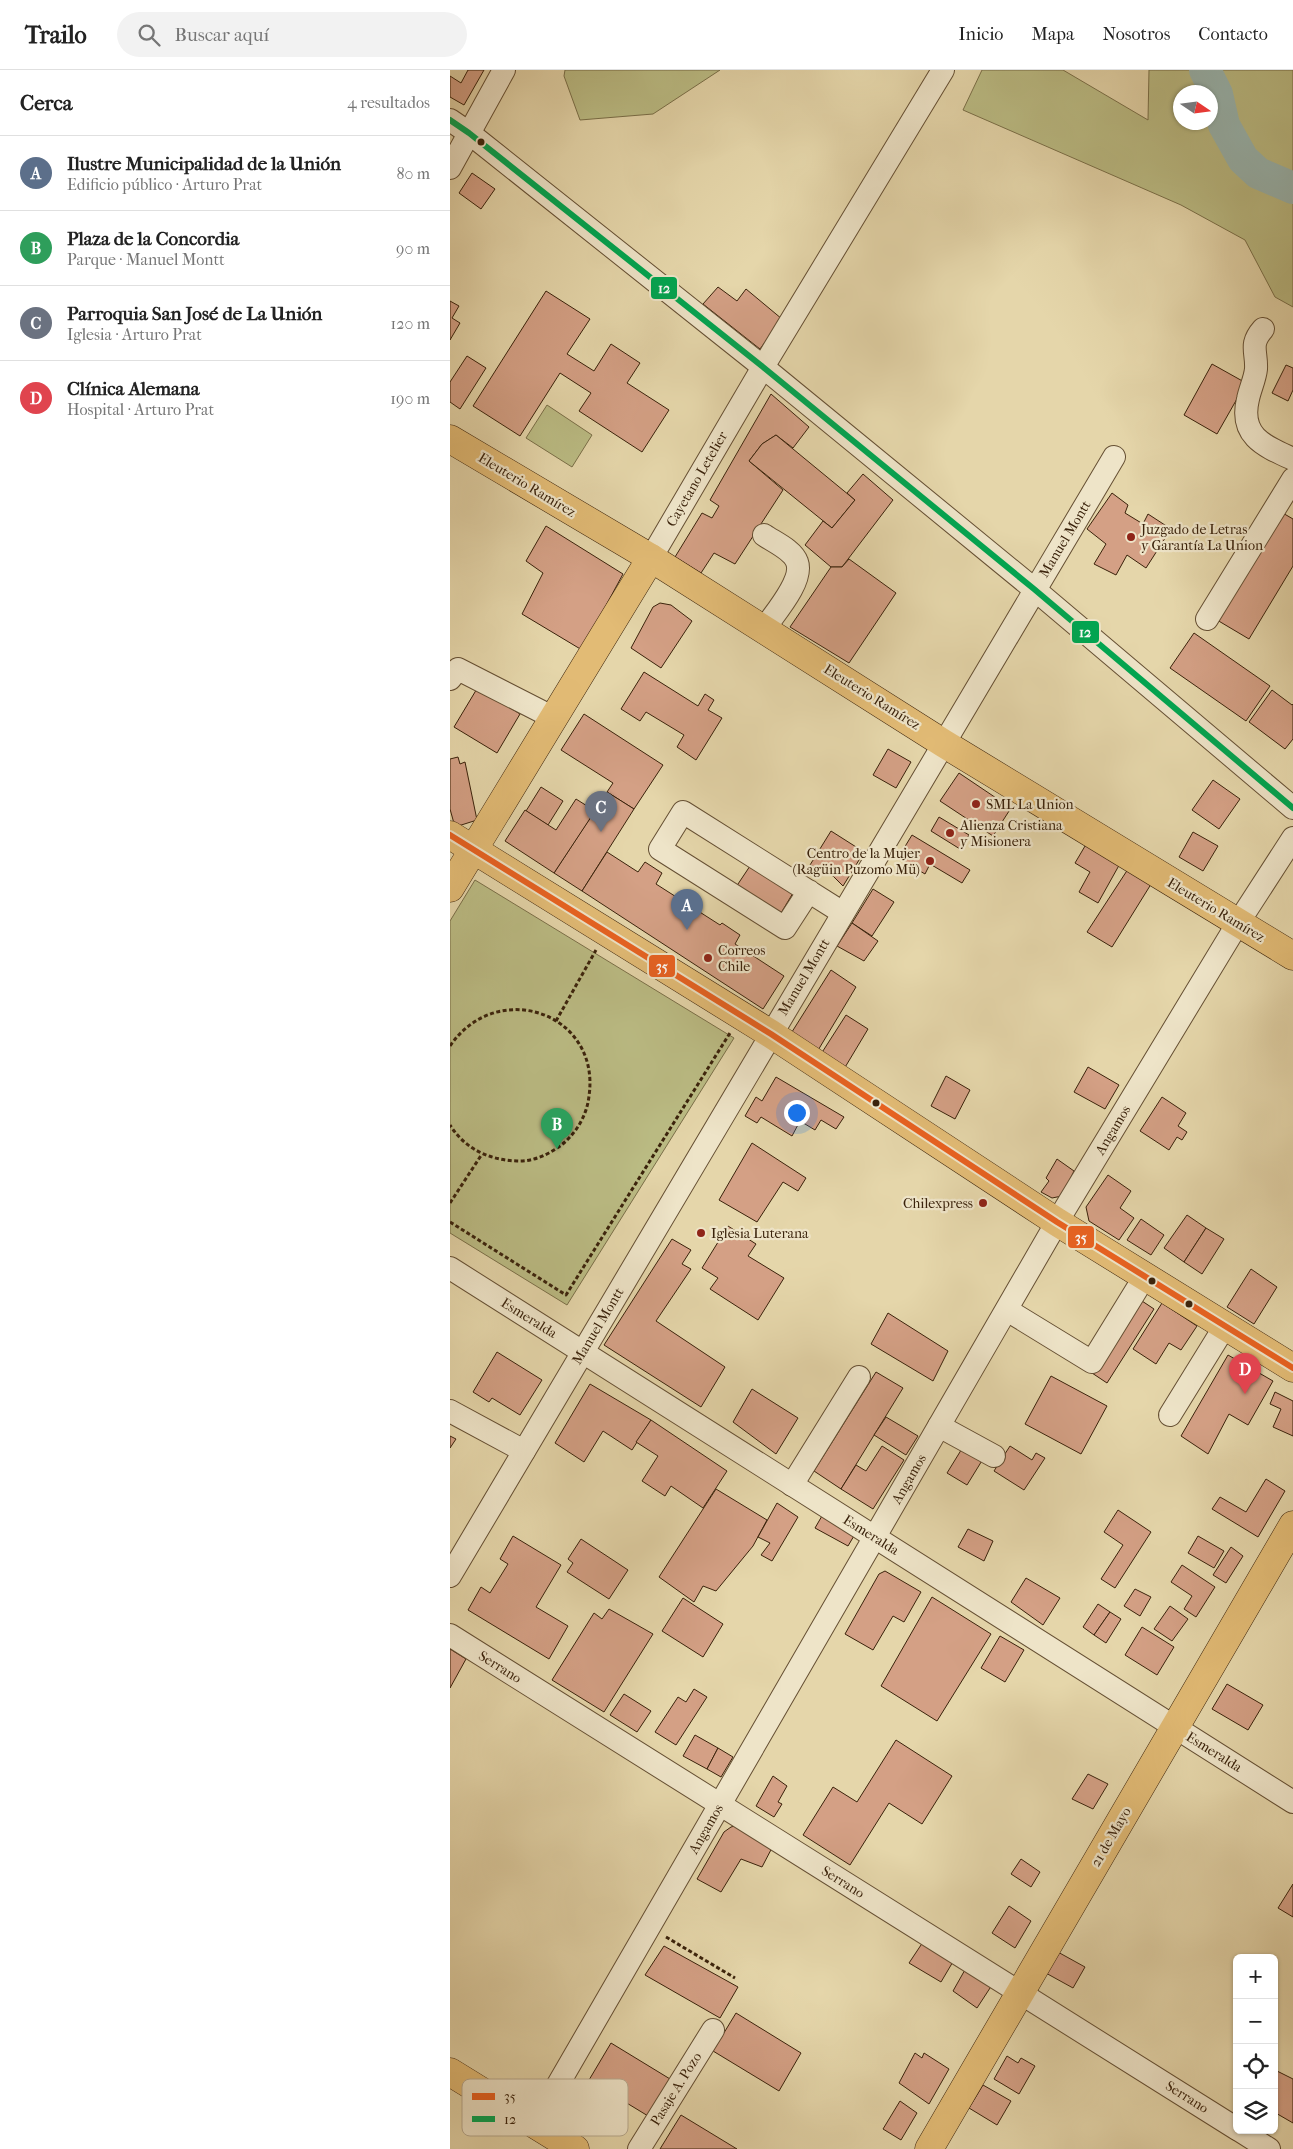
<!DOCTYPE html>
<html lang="es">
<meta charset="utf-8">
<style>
:root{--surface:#fff;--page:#f2f2f2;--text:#222;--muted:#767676;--line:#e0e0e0;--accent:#8f2418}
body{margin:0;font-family:"IM FELL French Canon",serif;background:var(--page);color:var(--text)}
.controls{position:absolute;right:15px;bottom:15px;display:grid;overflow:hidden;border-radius:8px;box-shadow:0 1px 4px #0004}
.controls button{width:45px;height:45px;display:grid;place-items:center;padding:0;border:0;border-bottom:1px solid var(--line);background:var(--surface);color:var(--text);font:25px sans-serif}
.compass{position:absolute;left:723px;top:15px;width:45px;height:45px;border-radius:50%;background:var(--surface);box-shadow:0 1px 4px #0004;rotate:103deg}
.you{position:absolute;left:346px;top:1042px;width:18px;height:18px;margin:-12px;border:4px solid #fff;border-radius:50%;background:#1a73e8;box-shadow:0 0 0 8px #1a73e833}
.badge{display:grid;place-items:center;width:32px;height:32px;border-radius:50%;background:var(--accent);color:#fff;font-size:16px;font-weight:700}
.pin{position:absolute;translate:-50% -41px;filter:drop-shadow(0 1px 2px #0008)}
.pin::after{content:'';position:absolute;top:26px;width:18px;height:15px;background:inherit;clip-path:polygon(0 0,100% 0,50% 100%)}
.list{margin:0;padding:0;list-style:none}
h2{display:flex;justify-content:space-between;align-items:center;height:65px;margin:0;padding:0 20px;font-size:21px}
h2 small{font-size:16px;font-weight:400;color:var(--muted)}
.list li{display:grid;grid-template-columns:32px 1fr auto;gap:15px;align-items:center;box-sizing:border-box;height:75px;padding:0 20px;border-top:1px solid var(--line)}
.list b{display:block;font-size:19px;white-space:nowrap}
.list p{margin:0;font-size:16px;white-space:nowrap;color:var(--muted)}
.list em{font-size:16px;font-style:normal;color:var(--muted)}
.icon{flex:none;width:28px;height:28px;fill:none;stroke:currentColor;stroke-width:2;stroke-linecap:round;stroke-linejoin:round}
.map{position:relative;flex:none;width:843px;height:2079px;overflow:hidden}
header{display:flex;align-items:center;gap:30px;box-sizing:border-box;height:70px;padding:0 25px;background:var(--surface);border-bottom:1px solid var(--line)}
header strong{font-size:24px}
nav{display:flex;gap:28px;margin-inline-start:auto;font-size:18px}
.search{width:350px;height:45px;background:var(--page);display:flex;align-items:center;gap:12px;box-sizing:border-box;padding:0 18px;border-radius:28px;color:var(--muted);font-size:19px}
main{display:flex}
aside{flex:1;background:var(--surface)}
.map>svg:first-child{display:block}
</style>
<header>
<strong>Trailo</strong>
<div class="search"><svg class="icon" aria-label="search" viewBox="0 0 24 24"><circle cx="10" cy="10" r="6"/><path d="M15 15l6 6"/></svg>Buscar aquí</div>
<nav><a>Inicio</a><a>Mapa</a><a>Nosotros</a><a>Contacto</a></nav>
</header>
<main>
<aside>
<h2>Cerca<small>4 resultados</small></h2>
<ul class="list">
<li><span class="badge" style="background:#5c6f8a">A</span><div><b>Ilustre Municipalidad de la Unión</b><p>Edificio público · Arturo Prat</p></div><em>80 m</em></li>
<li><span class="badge" style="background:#2e9e5b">B</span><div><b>Plaza de la Concordia</b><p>Parque · Manuel Montt</p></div><em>90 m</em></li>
<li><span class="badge" style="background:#6b7280">C</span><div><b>Parroquia San José de La Unión</b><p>Iglesia · Arturo Prat</p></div><em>120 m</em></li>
<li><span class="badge" style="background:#e0444e">D</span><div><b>Clínica Alemana</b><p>Hospital · Arturo Prat</p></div><em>190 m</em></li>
</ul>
</aside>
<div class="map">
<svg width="843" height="2079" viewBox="0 0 843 2079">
<rect width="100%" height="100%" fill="#e5d6aa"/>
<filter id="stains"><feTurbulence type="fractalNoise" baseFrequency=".004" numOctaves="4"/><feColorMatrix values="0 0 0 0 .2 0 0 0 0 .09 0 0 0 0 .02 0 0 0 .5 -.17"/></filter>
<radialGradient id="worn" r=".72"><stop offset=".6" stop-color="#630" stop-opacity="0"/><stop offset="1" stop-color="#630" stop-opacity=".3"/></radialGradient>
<!-- green -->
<g fill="#bbbc84" stroke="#7a6f48" fill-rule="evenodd">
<polygon points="115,0 270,0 203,44 130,50 114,6"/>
<path d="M 532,0 L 613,0 L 698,50 L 699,0 L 843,0 L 843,237 L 825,227 L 795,170 L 731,135 L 513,40 ZM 761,22 L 761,52 L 731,52 L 731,22 Z"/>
<polygon points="97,335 142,365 122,397 76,368"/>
<polygon points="25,810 284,968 117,1235 0,1163 0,851"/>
</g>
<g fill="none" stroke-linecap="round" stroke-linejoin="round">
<!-- river -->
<polyline stroke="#99b7b2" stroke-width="32" points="755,0 767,24 774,55 793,89 808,103 843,118"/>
</g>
<!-- building -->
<g fill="#d4a085" stroke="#3a220b">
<polygon points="18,0 34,0 14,35 0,27 0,6 11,13"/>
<polygon points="22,103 45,119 31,139 9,123"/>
<polygon points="268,217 287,231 296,219 332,249 310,279 253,234"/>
<polygon points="96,221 140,249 117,284 144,301 161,274 190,293 177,313 219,340 192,382 129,341 141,323 110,303 70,366 23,336"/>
<polygon points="0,231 9,236 2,248 10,253 0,270"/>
<polygon points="17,286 36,298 10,339 0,332 0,312"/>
<polygon points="762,294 796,313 767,364 734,345"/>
<polygon points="836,295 843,298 843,320 838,331 822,323"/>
<polygon points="321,324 359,357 343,378 326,365 312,374 299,391 333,420 285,494 264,483 251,503 225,487 252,443 262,448 269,436 260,430"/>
<polygon points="326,365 405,430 382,458 299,391 312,374"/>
<polygon points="413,404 443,430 392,497 381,497 355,475 373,451 382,458 405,430 397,423"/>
<polygon points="662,423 678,435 675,443 693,454 698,444 721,459 696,498 677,485 666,505 644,494 656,474 637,459"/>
<polygon points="831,442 843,449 843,496 799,569 767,550"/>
<polygon points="96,456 173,504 132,580 72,544 93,503 76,491"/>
<polygon points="399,489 446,523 399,593 340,557 381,497 392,497"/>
<polygon points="210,533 221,535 242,551 211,598 181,578 203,537"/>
<polygon points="744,563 820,616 796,651 720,598"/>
<polygon points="194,602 248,636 255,624 264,630 258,640 272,648 246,690 227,677 234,665 196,642 190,651 171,639"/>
<polygon points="28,617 70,644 47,683 4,657"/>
<polygon points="822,620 842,635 843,634 843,669 835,679 799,652"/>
<polygon points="134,644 213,695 184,739 157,722 163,713 111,680"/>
<polygon points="438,679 461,692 446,718 423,705"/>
<polygon points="8,687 10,694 15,692 27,750 5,757 0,739 0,689"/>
<polygon points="509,703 561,738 543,766 490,731"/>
<polygon points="763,710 790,729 769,759 742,740"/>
<polygon points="91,717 113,731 98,755 76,741"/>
<polygon points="157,722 184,739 132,821 104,803"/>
<polygon points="126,729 145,741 104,803 55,771 75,740 106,760"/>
<polygon points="489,747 519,765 510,779 481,761"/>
<polygon points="381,761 414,782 393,816 383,806 360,795"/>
<polygon points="743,762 768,776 753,801 729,787"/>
<polygon points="462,765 520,800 512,813 480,794 475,804 448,788"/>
<polygon points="638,771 672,790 648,833 629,822 640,802 625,793"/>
<polygon points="157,782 188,802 195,792 212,803 206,814 270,855 272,853 290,865 285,874 334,906 313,939 132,821"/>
<polygon points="300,796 343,823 328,848 284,820"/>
<polygon points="680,796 703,811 662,877 637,862"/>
<polygon points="423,819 444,832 422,866 402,853"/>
<polygon points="402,853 428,871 414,891 387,876"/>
<polygon points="381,900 406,917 367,982 340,965"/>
<polygon points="396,945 418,959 394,999 371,984"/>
<polygon points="638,997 669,1015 655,1039 624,1022"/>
<polygon points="496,1006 520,1020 505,1049 481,1036"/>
<polygon points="326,1007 394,1047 386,1059 371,1050 365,1060 350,1051 342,1066 311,1047 307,1053 295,1046 306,1027 312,1031"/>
<polygon points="712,1027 736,1043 728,1056 737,1062 732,1070 727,1067 719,1080 690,1061"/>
<polygon points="302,1073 356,1108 348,1121 333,1112 307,1152 269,1130"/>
<polygon points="607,1089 624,1101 612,1126 602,1128 591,1122 599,1111 596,1108"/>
<polygon points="658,1105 681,1121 670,1138 684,1148 669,1170 639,1151 636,1137"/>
<polygon points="737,1145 756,1158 734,1192 714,1178"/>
<polygon points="691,1149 714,1165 701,1185 677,1170"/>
<polygon points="278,1156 306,1174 298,1186 334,1208 308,1250 260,1219 268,1208 252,1198"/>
<polygon points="756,1158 774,1169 752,1204 734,1192"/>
<polygon points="222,1169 241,1180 232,1194 241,1199 206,1251 275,1297 251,1337 154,1275"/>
<polygon points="801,1199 827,1217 804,1254 777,1237"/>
<polygon points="686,1227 704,1239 657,1313 639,1301"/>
<polygon points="712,1233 747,1256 731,1280 719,1273 706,1294 683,1279"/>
<polygon points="438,1243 498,1281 483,1311 421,1274"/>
<polygon points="47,1282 92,1310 70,1345 42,1328 39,1332 23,1322"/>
<polygon points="778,1285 823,1311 798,1355 779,1344 758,1384 731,1366"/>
<polygon points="426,1302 453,1318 391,1419 364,1401"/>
<polygon points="601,1306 657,1336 631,1384 575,1354"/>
<polygon points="140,1314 201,1350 182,1380 153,1361 134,1392 105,1373"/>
<polygon points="302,1319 348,1348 326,1384 283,1352"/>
<polygon points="825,1322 843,1331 843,1366 823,1357 831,1339 820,1334"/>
<polygon points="436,1347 468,1366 456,1385 424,1365"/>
<polygon points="201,1350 277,1401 253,1438 221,1416 215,1426 192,1411 208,1386 186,1372"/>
<polygon points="0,1366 6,1369 0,1378"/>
<polygon points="432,1376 454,1390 423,1439 391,1419 406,1395 416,1401"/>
<polygon points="560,1376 582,1390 586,1383 595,1388 574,1420 544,1401"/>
<polygon points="513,1377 533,1389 517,1415 497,1403"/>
<polygon points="816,1409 835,1421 808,1467 762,1439 770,1427 796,1442"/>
<polygon points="266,1419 317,1450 303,1476 266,1521 253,1516 244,1532 209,1507"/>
<polygon points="327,1433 348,1447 322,1491 311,1485 320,1473 308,1467"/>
<polygon points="376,1439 408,1459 398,1476 365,1458"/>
<polygon points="668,1440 701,1462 665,1518 651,1509 673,1475 654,1462"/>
<polygon points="518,1459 543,1471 534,1491 508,1477"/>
<polygon points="63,1466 111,1495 86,1537 118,1556 99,1589 18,1540 31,1517 40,1523 58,1494 50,1489"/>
<polygon points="748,1466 774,1481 764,1498 738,1483"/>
<polygon points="131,1469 178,1500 159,1529 117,1502 123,1493 118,1489"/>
<polygon points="781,1477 793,1486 776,1513 763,1505"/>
<polygon points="732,1495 765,1517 746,1547 734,1539 742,1526 721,1512"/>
<polygon points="435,1501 471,1522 454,1552 443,1546 423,1580 395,1564 429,1504"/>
<polygon points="576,1508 610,1528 593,1555 561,1532"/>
<polygon points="685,1519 701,1527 690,1546 674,1536"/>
<polygon points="482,1527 541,1564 487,1651 431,1616"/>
<polygon points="233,1528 273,1554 253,1587 212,1561"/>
<polygon points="648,1534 660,1542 644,1565 633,1557"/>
<polygon points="720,1536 738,1549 722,1571 704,1559"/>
<polygon points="159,1539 203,1564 154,1642 102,1610 144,1543 152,1549"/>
<polygon points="660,1542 671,1549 656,1573 644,1565"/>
<polygon points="692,1557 724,1577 707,1605 675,1585"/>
<polygon points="550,1566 574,1580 555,1612 531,1598"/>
<polygon points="0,1579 16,1589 0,1618"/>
<polygon points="777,1614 813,1635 798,1660 762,1639"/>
<polygon points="244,1619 257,1627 226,1675 205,1662 228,1627 236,1632"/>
<polygon points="174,1624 201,1641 187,1662 160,1645"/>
<polygon points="245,1665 268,1678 257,1699 233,1686"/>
<polygon points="446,1670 502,1706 472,1754 439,1733 400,1795 353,1765 383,1717 407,1732"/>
<polygon points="268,1678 283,1687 271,1707 257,1699"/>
<polygon points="638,1704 658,1714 643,1739 622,1729"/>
<polygon points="323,1706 337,1716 328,1732 332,1734 324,1747 306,1736"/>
<polygon points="292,1754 324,1774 312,1797 291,1789 271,1822 247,1809 274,1762 281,1757"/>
<polygon points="571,1789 590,1802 581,1817 561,1804"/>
<polygon points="843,1814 843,1847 828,1838"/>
<polygon points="559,1836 581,1851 565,1878 542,1863"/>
<polygon points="473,1872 504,1890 491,1912 459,1893"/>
<polygon points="214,1876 288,1917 270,1948 195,1905"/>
<polygon points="606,1881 635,1897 623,1918 594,1902"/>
<polygon points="516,1898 542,1915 527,1938 503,1921"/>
<polygon points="286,1943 351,1983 329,2021 263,1981"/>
<polygon points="161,1973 225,2012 203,2049 139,2010"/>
<polygon points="465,1983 472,1988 474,1983 499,1999 479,2034 449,2013"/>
<polygon points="557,1986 568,1993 571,1988 585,1996 569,2024 544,2009"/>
<polygon points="827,2001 843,2009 843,2053 824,2042 824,2006"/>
<polygon points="533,2015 561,2031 547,2055 519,2038"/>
<polygon points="450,2031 467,2043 451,2070 433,2059"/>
<polygon points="231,2045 287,2079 210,2079"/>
</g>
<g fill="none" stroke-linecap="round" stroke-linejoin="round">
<defs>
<g id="minor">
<polyline points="0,50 19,63 313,297 584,519 843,738"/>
<polyline points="0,98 54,0"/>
<path d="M 813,259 C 799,275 807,281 806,299 C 805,309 800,319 798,329 C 789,366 814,376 843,389"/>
<polyline points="201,488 313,297 493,0"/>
<polyline points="757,549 843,409"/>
<path d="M 314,559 C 324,544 354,511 347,492 C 343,480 324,472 314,465"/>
<polyline points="0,609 8,599 104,648"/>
<polyline points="359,821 335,858 210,779 233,742 393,843"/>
<polyline points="0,1198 843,1732"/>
<polyline points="557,1240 642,1292 695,1206"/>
<polyline points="0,1341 74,1381"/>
<polyline points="720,1345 775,1256"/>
<polyline points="489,1356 544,1386"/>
<polyline points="342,1415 409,1307"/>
<polyline points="0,1506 664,387"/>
<polyline points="0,1565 787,2059"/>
<polyline points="84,2056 607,1152 788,853 843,768"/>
<polyline points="789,2060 819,2079"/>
<polyline points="189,2079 263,1960"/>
</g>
<g id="major">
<polyline points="0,369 201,488 493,673 843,886"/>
<polyline points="0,765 321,964 607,1152 843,1298"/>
<polyline points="0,818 201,488"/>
<polyline points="0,2002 125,2079"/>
<polyline points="479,2079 843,1455"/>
</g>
</defs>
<!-- minor casing -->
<use href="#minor" stroke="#654f33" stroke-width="24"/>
<!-- major casing -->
<use href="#major" stroke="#3a220b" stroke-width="29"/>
<!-- path -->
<g stroke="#3a220b" stroke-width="3" stroke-dasharray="4 2.5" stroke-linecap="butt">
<polyline points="106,951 146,880"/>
<path d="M 0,976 C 47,907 151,943 139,1026 C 137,1044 128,1060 115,1072 C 102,1083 84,1092 67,1091 C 39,1090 15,1079 0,1055"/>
<polyline points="0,1133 32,1084"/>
<polyline points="0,1152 116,1225 280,963"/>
<polyline points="216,1867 285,1908"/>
</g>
<!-- minor -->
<use href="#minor" stroke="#eee4c8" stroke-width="22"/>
<!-- major -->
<use href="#major" stroke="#e2bb75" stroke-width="28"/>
<defs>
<polyline id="bus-1" points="0,765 321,964 607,1152 843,1298"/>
<polyline id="bus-2" points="0,50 19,63 313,297 584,519 843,738"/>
</defs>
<!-- bus-1 casing -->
<use href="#bus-1" stroke="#eee4c8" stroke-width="10"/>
<!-- bus-2 casing -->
<use href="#bus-2" stroke="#eee4c8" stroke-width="10"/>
<!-- bus-1 -->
<use href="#bus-1" stroke="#e96221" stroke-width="6"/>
<!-- bus-2 -->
<use href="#bus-2" stroke="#00a651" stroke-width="6"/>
</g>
<!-- markers -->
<g fill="#3a220b" stroke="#eee4c8" stroke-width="2">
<circle cx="31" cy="72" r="4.5"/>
<circle cx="426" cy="1033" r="4.5"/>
<circle cx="702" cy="1211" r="4.5"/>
<circle cx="739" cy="1234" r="4.5"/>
</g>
<g fill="#8f2418" stroke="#eee4c8" stroke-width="2">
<circle cx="681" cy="467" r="5"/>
<circle cx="526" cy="734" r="5"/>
<circle cx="500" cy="763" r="5"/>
<circle cx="480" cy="791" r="5"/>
<circle cx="258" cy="888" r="5"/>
<circle cx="533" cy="1133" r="5"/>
<circle cx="251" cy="1163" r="5"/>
</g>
<g text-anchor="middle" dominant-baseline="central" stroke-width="4.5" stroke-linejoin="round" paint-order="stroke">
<!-- street labels -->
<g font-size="14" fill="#3a220b" stroke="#eee4c8">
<text transform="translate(247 409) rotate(-60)">Cayetano Letelier</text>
<text transform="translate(77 415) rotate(31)">Eleuterio Ramírez</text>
<text transform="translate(615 469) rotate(-59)">Manuel Montt</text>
<text transform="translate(422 627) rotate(32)">Eleuterio Ramírez</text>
<text transform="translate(766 840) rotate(31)">Eleuterio Ramírez</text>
<text transform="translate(354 907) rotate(-59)">Manuel Montt</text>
<text transform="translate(663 1060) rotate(-59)">Angamos</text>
<text transform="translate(79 1248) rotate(32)">Esmeralda</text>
<text transform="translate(148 1256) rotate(-59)">Manuel Montt</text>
<text transform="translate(459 1409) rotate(-60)">Angamos</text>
<text transform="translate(421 1465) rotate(32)">Esmeralda</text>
<text transform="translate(50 1597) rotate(32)">Serrano</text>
<text transform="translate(764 1682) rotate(32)">Esmeralda</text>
<text transform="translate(256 1759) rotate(-60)">Angamos</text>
<text transform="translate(661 1767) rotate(-60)">21 de Mayo</text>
<text transform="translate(393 1812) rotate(32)">Serrano</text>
<text transform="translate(226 2019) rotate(-58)">Pasaje A. Pozo</text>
<text transform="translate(737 2027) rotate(32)">Serrano</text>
</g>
<!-- poi labels -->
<g font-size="14" fill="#3a220b" stroke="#eee4c8" text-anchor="start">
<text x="691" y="459">Juzgado de Letras<tspan x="691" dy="16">y Garantía La Union</tspan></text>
<text x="536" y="734">SML La Union</text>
<text x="510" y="755">Alienza Cristiana<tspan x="510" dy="16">y Misionera</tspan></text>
<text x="470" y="783" text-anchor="end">Centro de la Mujer<tspan x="470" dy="16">(Ragüin Puzomo Mü)</tspan></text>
<text x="268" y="880">Correos<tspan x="268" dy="16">Chile</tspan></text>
<text x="523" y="1133" text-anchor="end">Chilexpress</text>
<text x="261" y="1163">Iglesia Luterana</text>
</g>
</g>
<!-- legend -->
<rect x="12" y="2009" width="166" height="57" rx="8" fill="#eee4c8" stroke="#b8aa8f" stroke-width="1"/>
<rect x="22" y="2023" width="23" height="7" fill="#e96221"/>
<rect x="22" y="2046" width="23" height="6" fill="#00a651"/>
<g font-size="14" fill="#3a220b">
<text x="54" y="2031">35</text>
<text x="54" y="2054">12</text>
</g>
<g stroke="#eee4c8" stroke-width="2">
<rect x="200" y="206" width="28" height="24" rx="5" fill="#00a651"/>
<rect x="621" y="550" width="29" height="24" rx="5" fill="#00a651"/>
<rect x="198" y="884" width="28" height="24" rx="5" fill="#e96221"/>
<rect x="617" y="1155" width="28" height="24" rx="5" fill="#e96221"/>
</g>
<g font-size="14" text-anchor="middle" font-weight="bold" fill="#fff">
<text x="214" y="223">12</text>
<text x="635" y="567">12</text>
<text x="212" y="901">35</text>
<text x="631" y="1172">35</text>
</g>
<rect width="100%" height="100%" filter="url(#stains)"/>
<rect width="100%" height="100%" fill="url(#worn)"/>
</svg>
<div class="controls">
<button>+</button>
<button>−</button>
<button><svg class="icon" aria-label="locate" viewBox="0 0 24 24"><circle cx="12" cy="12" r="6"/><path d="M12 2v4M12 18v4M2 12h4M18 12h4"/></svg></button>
<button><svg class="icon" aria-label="layers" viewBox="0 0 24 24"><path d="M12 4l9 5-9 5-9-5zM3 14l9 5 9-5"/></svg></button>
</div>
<svg class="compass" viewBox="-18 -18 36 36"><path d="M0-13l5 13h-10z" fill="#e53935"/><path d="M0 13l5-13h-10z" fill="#767676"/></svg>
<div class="you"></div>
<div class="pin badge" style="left:237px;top:860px;background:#5c6f8a">A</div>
<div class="pin badge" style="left:107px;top:1079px;background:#2e9e5b">B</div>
<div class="pin badge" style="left:151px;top:762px;background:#6b7280">C</div>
<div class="pin badge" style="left:795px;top:1324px;background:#e0444e">D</div>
</div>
</main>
